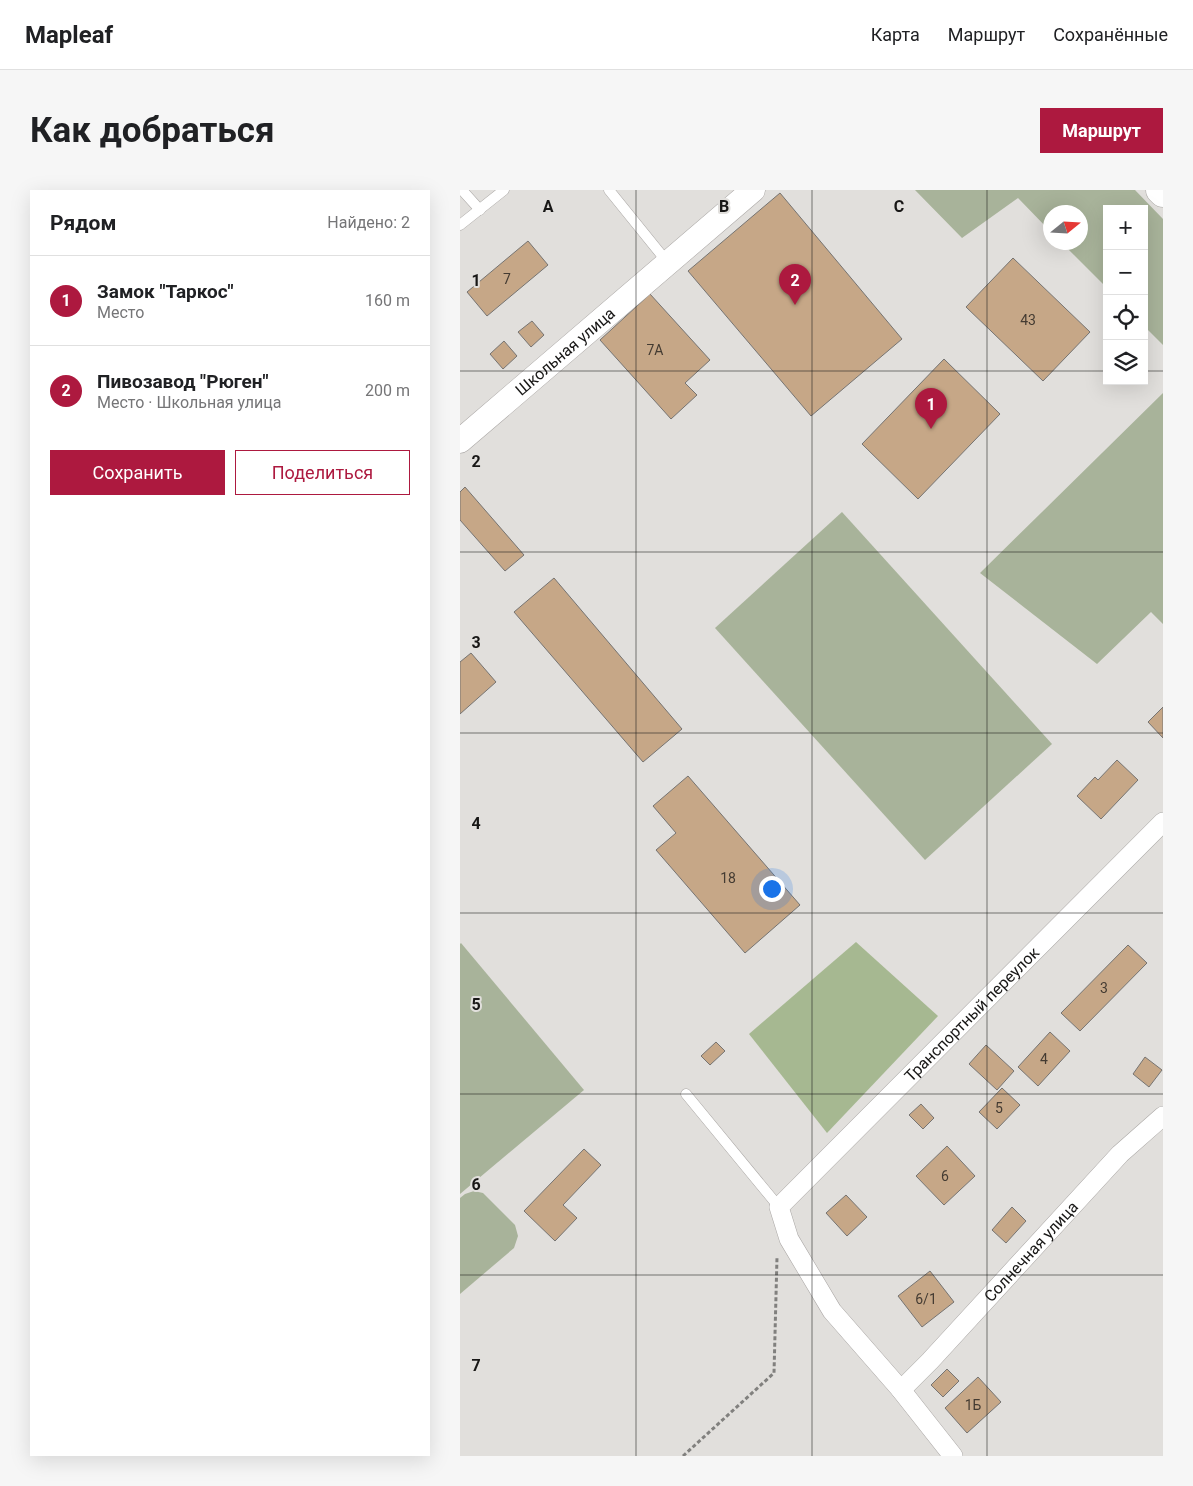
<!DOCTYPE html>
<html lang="ru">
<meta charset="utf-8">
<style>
:root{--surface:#fff;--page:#f6f6f6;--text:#202124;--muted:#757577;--line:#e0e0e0;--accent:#ad193f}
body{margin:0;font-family:Roboto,sans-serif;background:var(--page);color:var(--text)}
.controls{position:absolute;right:15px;top:15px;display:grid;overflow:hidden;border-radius:0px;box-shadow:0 5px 20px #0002}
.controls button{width:45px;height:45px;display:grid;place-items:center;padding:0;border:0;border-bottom:1px solid var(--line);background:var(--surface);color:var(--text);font:25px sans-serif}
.compass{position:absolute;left:583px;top:15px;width:45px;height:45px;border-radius:50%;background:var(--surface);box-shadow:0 5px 20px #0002;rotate:72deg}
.you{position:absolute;left:311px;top:698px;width:18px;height:18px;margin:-12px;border:4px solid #fff;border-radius:50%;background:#1a73e8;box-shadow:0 0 0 8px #1a73e833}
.badge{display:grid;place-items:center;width:32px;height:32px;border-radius:50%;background:var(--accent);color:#fff;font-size:16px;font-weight:700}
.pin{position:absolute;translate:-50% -41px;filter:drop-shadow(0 1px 2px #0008)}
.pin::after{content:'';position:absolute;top:26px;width:18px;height:15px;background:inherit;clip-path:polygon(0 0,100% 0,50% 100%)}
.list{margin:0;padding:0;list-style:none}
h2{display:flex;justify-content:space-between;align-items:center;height:65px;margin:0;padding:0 20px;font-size:21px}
h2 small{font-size:16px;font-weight:400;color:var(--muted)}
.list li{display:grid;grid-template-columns:32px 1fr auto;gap:15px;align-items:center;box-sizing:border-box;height:90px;padding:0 20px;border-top:1px solid var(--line)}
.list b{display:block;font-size:19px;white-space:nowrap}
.list p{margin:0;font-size:16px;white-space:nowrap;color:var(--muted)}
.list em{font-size:16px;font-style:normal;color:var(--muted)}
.actions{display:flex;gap:10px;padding:15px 20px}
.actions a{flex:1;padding:11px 0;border:1px solid var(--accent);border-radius:0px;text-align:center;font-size:18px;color:var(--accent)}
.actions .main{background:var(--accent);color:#fff}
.icon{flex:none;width:28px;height:28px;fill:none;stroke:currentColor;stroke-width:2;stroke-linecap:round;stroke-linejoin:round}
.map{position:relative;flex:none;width:703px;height:1266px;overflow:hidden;border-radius:0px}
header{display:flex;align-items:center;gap:30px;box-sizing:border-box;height:70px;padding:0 25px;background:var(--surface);border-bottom:1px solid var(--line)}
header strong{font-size:24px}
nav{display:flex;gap:28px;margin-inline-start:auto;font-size:18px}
.intro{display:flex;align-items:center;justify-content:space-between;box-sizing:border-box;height:120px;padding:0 30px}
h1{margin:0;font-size:35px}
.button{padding:12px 22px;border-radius:0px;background:var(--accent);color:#fff;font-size:18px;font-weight:700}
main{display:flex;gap:30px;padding:0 30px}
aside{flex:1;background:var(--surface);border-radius:0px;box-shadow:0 5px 20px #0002}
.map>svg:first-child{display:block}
</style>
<header>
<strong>Mapleaf</strong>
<nav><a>Карта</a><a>Маршрут</a><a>Сохранённые</a></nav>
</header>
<div class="intro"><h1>Как добраться</h1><a class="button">Маршрут</a></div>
<main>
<aside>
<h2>Рядом<small>Найдено: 2</small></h2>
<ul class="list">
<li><span class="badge">1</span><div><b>Замок &quot;Таркос&quot;</b><p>Место</p></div><em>160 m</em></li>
<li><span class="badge">2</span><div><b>Пивозавод &quot;Рюген&quot;</b><p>Место · Школьная улица</p></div><em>200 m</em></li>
</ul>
<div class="actions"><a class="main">Сохранить</a><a>Поделиться</a></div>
</aside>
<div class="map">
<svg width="703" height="1266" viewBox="0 0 703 1266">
<rect width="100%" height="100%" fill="#e1dfdc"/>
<!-- green -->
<g fill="#a8b39a">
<polygon points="455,0 675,0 703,29 703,155 684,136 684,19 647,19 647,98 602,53 620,52 620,22 590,22 590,41 558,8 502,48"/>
<polygon points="703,203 703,434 691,422 637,474 520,383"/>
<polygon points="382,322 592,554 465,670 255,438"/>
<polygon points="1,753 124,900 0,1004 0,754"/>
<polygon points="14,1001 23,1003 55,1035 58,1046 54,1058 0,1104 0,1008 5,1004"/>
</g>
<!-- forest -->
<polygon fill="#a6b891" points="396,752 478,826 367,943 289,844"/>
<!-- building -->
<g fill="#c6a787" stroke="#767472">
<polygon points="320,3 442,149 351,226 228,81"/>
<polygon points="68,51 88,75 27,126 7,102"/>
<polygon points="553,68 630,142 583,191 506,117"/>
<polygon points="190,104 250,170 225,193 237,205 211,229 140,150"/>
<polygon points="72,131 84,145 71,157 58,142"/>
<polygon points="44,151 57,166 43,179 30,164"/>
<polygon points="484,169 540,224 458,309 402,254"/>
<polygon points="5,297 64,365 45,381 0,330 0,302"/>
<polygon points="94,388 222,539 183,572 54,422"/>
<polygon points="11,463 36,492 0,524 0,472"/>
<polygon points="703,517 703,548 688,532"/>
<polygon points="657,570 678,590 641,629 617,606 635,587 638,590"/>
<polygon points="228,586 340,715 285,763 196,660 216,643 193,616"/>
<polygon points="668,755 687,773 620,841 601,823"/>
<polygon points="590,842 610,861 578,896 558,877"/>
<polygon points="256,852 265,861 250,875 241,866"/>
<polygon points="526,855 554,881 537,900 509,874"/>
<polygon points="685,867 702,880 689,897 673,884"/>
<polygon points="542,898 560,915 537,939 519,922"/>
<polygon points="461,914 474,928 463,939 449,925"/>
<polygon points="487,956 515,986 484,1015 456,986"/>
<polygon points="124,959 141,975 103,1015 117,1028 95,1051 64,1021"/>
<polygon points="386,1005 407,1027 387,1046 366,1023"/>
<polygon points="552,1017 566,1031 546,1053 532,1040"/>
<polygon points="470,1081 494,1112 462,1137 438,1106"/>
<polygon points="487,1179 499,1191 483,1207 471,1195"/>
<polygon points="518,1187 541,1212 507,1243 485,1218"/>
</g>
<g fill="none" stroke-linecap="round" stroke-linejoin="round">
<defs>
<g id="service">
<polyline points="2,0 20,20"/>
<polyline points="149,0 208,73"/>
<polyline points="0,35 44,0"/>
<polyline points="226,904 319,1017"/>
</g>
<g id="minor">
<path id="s1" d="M 441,1200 L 470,1171 L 660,964 L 703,926"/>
<path id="s2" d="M 493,1266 L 441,1200 L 372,1121 L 329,1049 L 319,1017 L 703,632"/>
</g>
<g id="tertiary">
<path id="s3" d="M 0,251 L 293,0"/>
</g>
<polyline id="secondary" points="700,0 703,3"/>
</defs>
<!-- service casing -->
<use href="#service" stroke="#aba8a6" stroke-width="11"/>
<!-- minor casing -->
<use href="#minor" stroke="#aba8a6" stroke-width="20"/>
<!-- tertiary casing -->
<use href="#tertiary" stroke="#aba8a6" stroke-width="25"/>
<!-- secondary casing -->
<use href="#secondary" stroke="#aba8a6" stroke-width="29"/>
<!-- path -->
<polyline stroke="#81807e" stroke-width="3" stroke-dasharray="4 2.5" stroke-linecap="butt" points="223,1266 314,1183 317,1067"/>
<!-- service -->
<use href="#service" stroke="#fff" stroke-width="10"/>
<!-- minor -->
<use href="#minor" stroke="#fff" stroke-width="19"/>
<!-- tertiary -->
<use href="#tertiary" stroke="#fff" stroke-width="24"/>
<!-- secondary -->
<use href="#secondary" stroke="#fff" stroke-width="28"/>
</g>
<!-- grid -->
<path fill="none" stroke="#181716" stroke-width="1" stroke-opacity="0.55" d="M 176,0 L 176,1266M 352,0 L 352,1266M 527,0 L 527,1266M 0,181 L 647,181M 684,181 L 703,181M 0,362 L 703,362M 0,543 L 703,543M 0,723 L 703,723M 0,904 L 703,904M 0,1085 L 703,1085"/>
<g text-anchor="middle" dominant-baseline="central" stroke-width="4" stroke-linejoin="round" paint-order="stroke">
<!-- number labels -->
<g font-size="14" fill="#443b32">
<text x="47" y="89">7</text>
<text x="568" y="130">43</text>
<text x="195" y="160">7А</text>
<text x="268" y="688">18</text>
<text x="644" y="798">3</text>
<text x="584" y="869">4</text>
<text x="539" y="918">5</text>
<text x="485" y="986">6</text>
<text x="466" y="1109">6/1</text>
<text x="513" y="1215">1Б</text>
</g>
<!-- street labels -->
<g font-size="16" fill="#181716" stroke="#e1dfdc">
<text stroke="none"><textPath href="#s3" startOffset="138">Школьная улица</textPath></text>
<text stroke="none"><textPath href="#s2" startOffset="579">Транспортный переулок</textPath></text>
<text stroke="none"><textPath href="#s1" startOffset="190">Солнечная улица</textPath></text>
</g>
</g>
<g font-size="16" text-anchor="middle" font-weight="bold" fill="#181716" stroke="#e1dfdc" stroke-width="4" stroke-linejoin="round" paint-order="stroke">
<text x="88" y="22">A</text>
<text x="264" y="22">B</text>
<text x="439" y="22">C</text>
<text x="16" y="96">1</text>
<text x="16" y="277">2</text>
<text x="16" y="458">3</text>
<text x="16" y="639">4</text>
<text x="16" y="820">5</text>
<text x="16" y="1000">6</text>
<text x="16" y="1181">7</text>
</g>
</svg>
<div class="controls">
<button>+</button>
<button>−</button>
<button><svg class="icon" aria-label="locate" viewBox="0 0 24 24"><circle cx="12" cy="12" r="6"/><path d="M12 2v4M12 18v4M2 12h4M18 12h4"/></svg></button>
<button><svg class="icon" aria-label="layers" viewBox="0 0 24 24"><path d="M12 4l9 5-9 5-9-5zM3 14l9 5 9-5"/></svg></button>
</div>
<svg class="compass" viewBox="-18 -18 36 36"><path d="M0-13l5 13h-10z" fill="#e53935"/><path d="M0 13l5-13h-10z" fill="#757577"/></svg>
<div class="you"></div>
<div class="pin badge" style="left:471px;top:239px">1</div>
<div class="pin badge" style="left:335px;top:115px">2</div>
</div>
</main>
